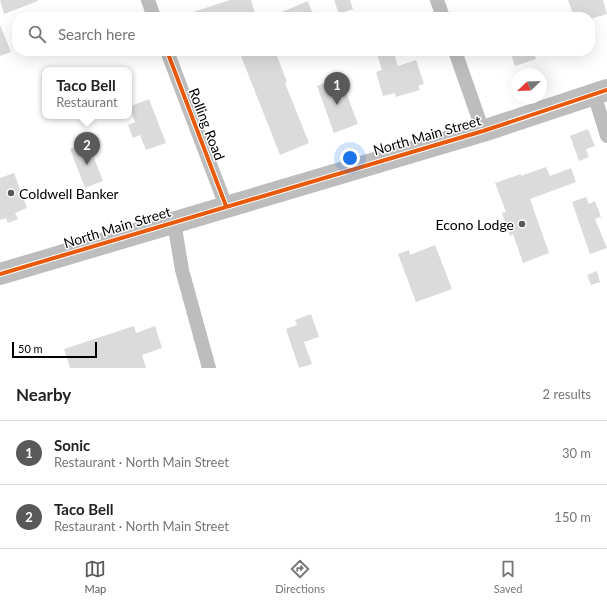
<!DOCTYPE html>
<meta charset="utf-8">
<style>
:root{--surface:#fff;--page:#f6f6f6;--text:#222;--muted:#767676;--line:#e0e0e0;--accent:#595959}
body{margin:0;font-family:Lato,sans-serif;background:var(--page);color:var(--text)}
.compass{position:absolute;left:511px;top:68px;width:36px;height:36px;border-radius:50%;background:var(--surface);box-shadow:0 4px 16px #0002;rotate:247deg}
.scale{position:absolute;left:12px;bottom:10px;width:85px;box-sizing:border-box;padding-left:4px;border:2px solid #000;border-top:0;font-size:11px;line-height:14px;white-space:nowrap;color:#000;-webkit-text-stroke:3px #fff;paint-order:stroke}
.you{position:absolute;left:350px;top:158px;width:14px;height:14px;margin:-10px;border:3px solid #fff;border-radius:50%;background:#1a73e8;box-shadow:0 0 0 6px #1a73e833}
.badge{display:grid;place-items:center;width:26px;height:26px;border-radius:50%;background:var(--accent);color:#fff;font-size:13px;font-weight:700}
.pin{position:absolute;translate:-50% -33px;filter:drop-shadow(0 1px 2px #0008)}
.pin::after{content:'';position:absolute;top:21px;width:14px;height:12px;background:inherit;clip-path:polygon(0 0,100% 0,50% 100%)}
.popup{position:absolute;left:42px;top:67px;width:90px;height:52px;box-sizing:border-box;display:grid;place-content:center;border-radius:8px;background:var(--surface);filter:drop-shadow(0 1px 3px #0005);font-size:13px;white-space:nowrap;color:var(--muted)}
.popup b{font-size:15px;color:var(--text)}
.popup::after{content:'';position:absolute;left:50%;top:100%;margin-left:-8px;border:8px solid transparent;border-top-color:var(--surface)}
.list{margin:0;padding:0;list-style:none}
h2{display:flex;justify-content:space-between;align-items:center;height:52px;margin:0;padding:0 16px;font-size:17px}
h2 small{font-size:13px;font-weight:400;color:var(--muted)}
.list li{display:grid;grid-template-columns:26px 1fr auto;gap:12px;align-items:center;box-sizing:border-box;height:64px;padding:0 16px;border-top:1px solid var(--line)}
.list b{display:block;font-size:15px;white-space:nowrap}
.list p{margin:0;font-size:13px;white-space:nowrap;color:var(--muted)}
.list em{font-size:13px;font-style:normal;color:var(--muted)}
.icon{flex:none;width:22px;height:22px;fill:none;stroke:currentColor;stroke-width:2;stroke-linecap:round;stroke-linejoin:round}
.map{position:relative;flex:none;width:607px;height:368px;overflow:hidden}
.search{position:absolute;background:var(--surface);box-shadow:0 4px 16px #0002;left:12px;right:12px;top:12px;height:44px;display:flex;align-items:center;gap:10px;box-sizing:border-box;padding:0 14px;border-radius:16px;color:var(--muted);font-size:15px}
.sheet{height:180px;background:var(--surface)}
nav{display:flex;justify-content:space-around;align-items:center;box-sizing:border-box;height:56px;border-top:1px solid var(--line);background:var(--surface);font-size:11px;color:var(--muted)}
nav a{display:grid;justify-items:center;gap:2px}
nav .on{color:var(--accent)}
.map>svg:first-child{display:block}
</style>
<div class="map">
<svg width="607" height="368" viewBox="0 0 607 368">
<rect width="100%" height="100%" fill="#fff"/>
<!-- building -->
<g fill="#dbdbdb">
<polygon points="0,0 38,0 38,1 4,14"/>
<polygon points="230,0 251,0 256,17 184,17 184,15"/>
<polygon points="334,0 350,0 353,9 339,14"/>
<polygon points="568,0 603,0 607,14 590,19 590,17 574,17"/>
<polygon points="308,1 314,17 270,17"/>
<polygon points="0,25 11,52 0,56"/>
<polygon points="239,51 275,51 287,82 285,83 309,143 280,155"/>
<polygon points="386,51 393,51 398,66 416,60 424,84 418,86 420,90 396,97 395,93 383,96 376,72 382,70 377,54"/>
<polygon points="510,51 533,51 536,59 515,66"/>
<polygon points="340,77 358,124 334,133 317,86"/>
<polygon points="149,99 166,143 146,150 140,135 133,138 128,125 135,122 129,107"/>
<polygon points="588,129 595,146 586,149 589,157 579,161 570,136"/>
<polygon points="88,142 103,181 85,188 70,149"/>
<polygon points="546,167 550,176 571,168 576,182 530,199 549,253 523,263 513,234 510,236 502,213 506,212 495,183 521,174 521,176"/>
<polygon points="14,173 27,208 15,213 18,219 8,223 6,218 0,220 0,178"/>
<polygon points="586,197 589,204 595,201 601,217 595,219 607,248 590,254 572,202"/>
<polygon points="435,245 452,289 416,302 398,254 409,250 410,255"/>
<polygon points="597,271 600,282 591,285 587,275"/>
<polygon points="311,314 319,337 304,342 312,364 299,368 286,329 297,325 295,320"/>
<polygon points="134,326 136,333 155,326 162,348 142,355 146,368 70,368 64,349"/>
</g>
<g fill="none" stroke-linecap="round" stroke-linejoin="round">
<!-- minor -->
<g stroke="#bdbdbd" stroke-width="14">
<polyline points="148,0 154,17"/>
<polyline points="437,0 443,17"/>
<polyline points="167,51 226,206"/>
<polyline points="455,51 483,131"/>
<polyline points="594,94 607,136"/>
<polyline points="174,222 182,270 209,368"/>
</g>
<!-- trunk -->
<polyline stroke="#bdbdbd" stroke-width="22" points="0,274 483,131 607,90"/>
<defs>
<g id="cycleway">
<polyline points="167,51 226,206"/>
<polyline points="0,274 483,131 607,90"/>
</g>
</defs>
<!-- cycleway casing -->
<use href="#cycleway" stroke="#fff" stroke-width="6"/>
<!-- cycleway -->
<use href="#cycleway" stroke="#e8590c" stroke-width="4"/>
</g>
<!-- markers -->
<g fill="#595959" stroke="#fff" stroke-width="1.5">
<circle cx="11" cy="193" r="4"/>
<circle cx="522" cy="224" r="4"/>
</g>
<g text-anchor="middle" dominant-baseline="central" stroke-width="3" stroke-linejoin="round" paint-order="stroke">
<!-- street labels -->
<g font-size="14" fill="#000" stroke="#fff">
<text transform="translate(207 124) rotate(69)">Rolling Road</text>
<text transform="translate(427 135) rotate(-16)">North Main Street</text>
<text transform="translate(117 227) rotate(-17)">North Main Street</text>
</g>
<!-- poi labels -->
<g font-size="14" fill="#000" stroke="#fff" text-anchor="start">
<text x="19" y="193">Coldwell Banker</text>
<text x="514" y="224" text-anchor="end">Econo Lodge</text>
</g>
</g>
</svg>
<svg class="compass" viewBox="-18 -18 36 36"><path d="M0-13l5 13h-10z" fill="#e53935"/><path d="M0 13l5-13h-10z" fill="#767676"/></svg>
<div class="scale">50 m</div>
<div class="you"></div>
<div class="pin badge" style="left:337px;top:105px">1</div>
<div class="pin badge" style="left:87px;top:165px">2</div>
<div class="popup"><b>Taco Bell</b>Restaurant</div>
<div class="search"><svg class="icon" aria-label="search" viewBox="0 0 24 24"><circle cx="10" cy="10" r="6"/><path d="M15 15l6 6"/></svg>Search here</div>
</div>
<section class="sheet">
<h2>Nearby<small>2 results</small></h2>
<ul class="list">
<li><span class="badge">1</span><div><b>Sonic</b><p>Restaurant · North Main Street</p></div><em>30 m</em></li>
<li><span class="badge">2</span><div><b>Taco Bell</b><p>Restaurant · North Main Street</p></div><em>150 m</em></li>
</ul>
</section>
<nav>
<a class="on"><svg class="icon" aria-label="map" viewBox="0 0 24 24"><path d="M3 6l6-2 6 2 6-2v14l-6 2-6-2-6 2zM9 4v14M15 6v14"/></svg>Map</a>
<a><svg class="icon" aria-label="directions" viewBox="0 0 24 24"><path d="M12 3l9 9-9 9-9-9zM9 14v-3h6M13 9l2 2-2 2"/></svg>Directions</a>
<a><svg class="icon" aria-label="saved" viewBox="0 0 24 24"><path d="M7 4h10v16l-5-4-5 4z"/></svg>Saved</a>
</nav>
